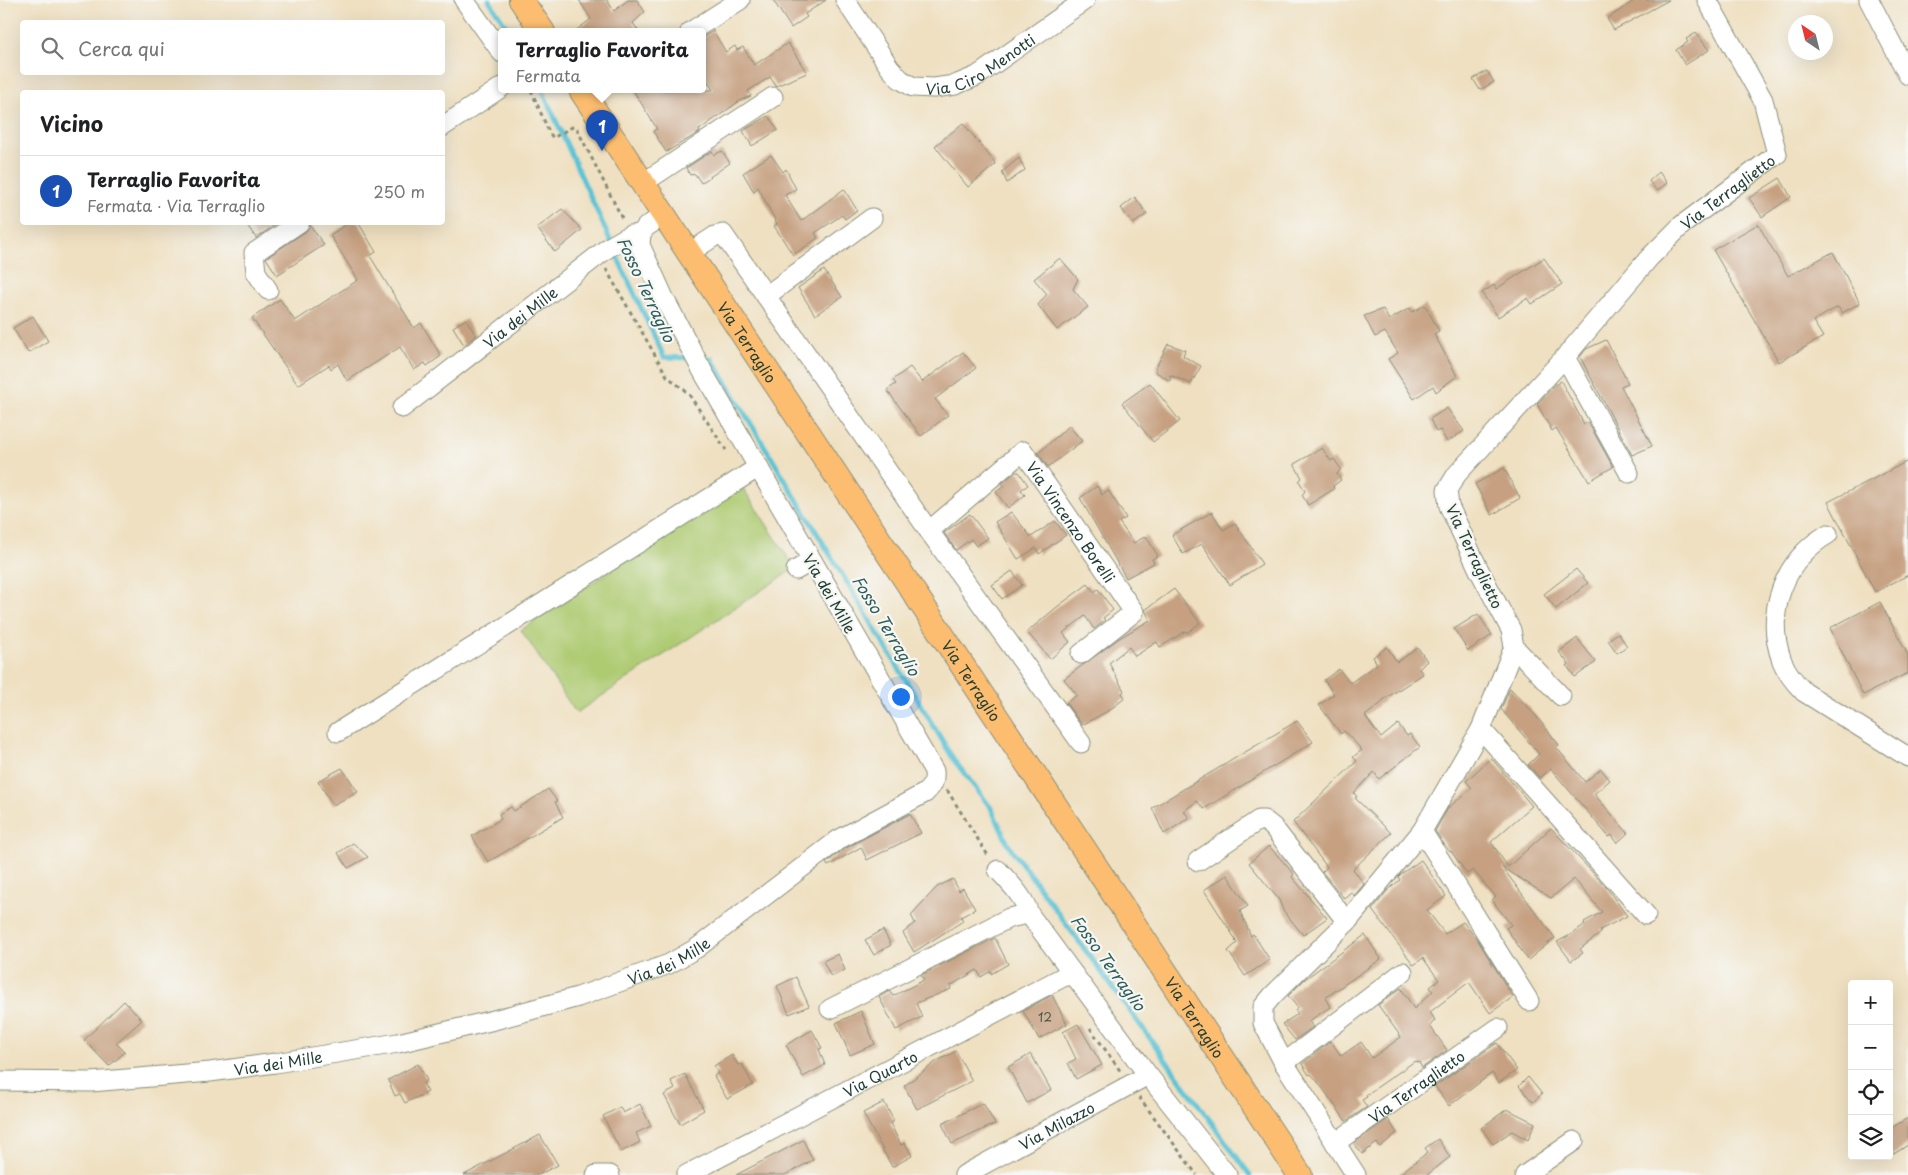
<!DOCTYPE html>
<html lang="it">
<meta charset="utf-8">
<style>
:root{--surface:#fff;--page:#f2f2f2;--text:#202124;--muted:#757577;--line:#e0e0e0;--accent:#0f766e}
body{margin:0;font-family:"Playpen Sans",sans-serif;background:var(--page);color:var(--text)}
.controls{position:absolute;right:15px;bottom:15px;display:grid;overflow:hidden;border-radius:5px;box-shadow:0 5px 20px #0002}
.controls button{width:45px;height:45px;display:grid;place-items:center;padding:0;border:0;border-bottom:1px solid var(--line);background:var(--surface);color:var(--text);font:25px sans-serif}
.compass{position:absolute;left:1788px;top:15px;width:45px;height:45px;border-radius:50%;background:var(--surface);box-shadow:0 5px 20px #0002;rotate:325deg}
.you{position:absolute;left:900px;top:696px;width:18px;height:18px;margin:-12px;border:4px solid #fff;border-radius:50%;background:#1a73e8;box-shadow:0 0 0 8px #1a73e833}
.badge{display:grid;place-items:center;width:32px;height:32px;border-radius:50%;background:var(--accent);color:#fff;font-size:16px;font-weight:700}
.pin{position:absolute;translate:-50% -41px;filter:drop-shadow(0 1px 2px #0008)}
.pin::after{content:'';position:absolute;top:26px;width:18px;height:15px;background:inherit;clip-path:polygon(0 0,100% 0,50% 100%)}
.popup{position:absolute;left:498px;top:28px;width:208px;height:65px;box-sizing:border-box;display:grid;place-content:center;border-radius:5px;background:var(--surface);filter:drop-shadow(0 1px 4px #0005);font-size:16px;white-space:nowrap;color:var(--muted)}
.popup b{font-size:19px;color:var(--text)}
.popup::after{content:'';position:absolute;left:50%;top:100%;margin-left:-10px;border:10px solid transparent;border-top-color:var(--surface)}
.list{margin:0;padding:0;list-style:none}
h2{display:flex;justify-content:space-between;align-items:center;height:65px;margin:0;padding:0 20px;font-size:21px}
h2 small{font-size:16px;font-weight:400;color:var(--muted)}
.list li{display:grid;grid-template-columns:32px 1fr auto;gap:15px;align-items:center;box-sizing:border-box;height:70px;padding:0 20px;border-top:1px solid var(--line)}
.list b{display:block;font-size:19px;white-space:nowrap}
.list p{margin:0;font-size:16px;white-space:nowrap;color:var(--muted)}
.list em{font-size:16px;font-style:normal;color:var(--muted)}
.icon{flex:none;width:28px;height:28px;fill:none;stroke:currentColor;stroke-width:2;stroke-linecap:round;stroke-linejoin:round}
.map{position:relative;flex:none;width:1908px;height:1175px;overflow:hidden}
.search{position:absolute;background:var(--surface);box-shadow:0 5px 20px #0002;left:20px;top:20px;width:425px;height:55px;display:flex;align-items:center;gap:12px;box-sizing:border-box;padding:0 18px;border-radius:5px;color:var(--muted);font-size:19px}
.panel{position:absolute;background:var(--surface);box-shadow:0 5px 20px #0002;left:20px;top:90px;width:425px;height:135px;border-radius:5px}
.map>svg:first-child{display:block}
</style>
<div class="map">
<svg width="1908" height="1175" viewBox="0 0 1908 1175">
<rect width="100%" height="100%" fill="#f6f6f2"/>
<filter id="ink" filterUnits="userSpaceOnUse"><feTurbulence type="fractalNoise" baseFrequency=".02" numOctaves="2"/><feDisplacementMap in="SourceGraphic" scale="10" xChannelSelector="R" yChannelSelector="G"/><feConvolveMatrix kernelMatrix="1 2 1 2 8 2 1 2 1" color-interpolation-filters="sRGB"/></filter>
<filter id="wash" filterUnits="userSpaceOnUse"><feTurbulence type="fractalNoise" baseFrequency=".0096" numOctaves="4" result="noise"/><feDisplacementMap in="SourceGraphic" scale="20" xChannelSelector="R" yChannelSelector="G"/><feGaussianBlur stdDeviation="1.12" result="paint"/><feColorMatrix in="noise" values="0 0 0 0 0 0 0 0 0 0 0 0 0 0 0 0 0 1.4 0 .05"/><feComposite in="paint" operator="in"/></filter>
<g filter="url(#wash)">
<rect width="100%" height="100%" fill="#efe0c1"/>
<!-- green -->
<polygon fill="#aecb72" stroke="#668453" points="741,485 795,568 576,713 521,630"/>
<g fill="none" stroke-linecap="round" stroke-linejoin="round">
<!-- stream -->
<g stroke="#5ac3d6" stroke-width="5">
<polyline points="489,0 510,32"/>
<polyline points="542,90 611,242"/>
<polyline points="614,250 664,357 690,358"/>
<polyline points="701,359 712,359 954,760 991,808 1009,846 1250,1175"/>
</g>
</g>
<g id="blocks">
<!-- building -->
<g fill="#c6a081">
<polygon points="579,0 607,0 614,11 628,0 637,0 645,12 633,23 639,32 574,32 591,19"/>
<polygon points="773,0 826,0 805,14 807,17 791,28"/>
<polygon points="1635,0 1669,0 1614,30 1607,19"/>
<polygon points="713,31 726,52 735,46 737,50 743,47 754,65 788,43 807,73 776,86 770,77 748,91 751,96 741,100 699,130 700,132 666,152 653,131 657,129 633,90 713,90 702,72 702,38"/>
<polygon points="1696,33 1709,50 1685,65 1676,50 1688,42 1686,39"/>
<polygon points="1487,71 1494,82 1480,90 1473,79"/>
<polygon points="768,116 778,130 752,146 743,131"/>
<polygon points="963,123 996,164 968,187 935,146"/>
<polygon points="712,151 714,155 722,151 730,163 701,183 695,174 690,175 686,168"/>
<polygon points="771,155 783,172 786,169 796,189 785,195 801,221 844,189 857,210 845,219 842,215 815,233 818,238 793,255 774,226 777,224 758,187 754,192 743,173"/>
<polygon points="1019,158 1025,170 1007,183 1002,172"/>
<polygon points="1659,172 1667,183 1657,191 1649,181"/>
<polygon points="1780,178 1791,197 1762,217 1749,198"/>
<polygon points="1135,197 1147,214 1133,224 1121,208"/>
<polygon points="562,209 582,230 555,252 537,228"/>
<polygon points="245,222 279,222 256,238"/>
<polygon points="350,222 358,222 376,252 370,256 414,328 421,323 441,356 427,366 425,363 414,370 400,347 347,381 338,364 331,369 329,365 298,385 252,318 280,299 295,321 358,280 330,235"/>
<polygon points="1758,224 1788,276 1833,252 1860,303 1842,313 1838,307 1813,321 1823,337 1779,362 1713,250"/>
<polygon points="310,225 324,245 277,275 266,258 306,231"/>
<polygon points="1060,258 1078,279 1073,289 1088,307 1057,330 1038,305 1047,294 1034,279"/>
<polygon points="1544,258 1562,284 1532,304 1528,298 1498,317 1482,293 1494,285 1496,289"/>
<polygon points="824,270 842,297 815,315 798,288"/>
<polygon points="1425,305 1439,331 1434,334 1457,376 1436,392 1433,386 1414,399 1388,359 1398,353 1385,332 1375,337 1364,316 1383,309 1389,320 1410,308 1412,312"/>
<polygon points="33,316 48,341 28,353 13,328"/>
<polygon points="466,319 476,336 464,345 453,327"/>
<polygon points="1606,340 1628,383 1621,386 1652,446 1632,455 1580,357 1586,349"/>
<polygon points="1168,344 1185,350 1183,356 1201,366 1191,384 1170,375 1170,381 1156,372 1156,367"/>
<polygon points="963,352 976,368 935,399 948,415 921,436 887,390 896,384 893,380 910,367 922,382"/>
<polygon points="1561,381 1584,424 1588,422 1613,467 1589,481 1556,428 1552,431 1537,404 1555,385"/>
<polygon points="1150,383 1180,421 1153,442 1122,403"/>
<polygon points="1447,408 1464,431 1447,442 1440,430 1436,432 1430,419"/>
<polygon points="1069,426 1082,441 1048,467 1038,453"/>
<polygon points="1322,448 1331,461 1334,459 1341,469 1337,474 1341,480 1333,486 1334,489 1308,505 1302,495 1305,491 1299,481 1302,478 1294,464"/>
<polygon points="1908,461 1908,575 1875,592 1828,502"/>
<polygon points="1504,468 1520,498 1492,515 1475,484"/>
<polygon points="1016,472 1019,472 1028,485 1021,490 1025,495 1008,508 996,492 1004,486 1002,483"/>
<polygon points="1097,486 1102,495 1108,490 1126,518 1119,522 1134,543 1146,536 1158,556 1152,559 1154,563 1126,578 1080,498"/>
<polygon points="1011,512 1031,537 1055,521 1066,535 1039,554 1036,548 1018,559 995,522"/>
<polygon points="1212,512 1223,530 1235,523 1262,564 1230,585 1202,544 1183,554 1172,535"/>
<polygon points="970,514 988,538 976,546 971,539 956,550 944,533"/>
<polygon points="1576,569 1588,583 1556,609 1544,594"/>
<polygon points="1012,571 1022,585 1002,599 992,585"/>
<polygon points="1088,584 1094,592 1098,589 1113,610 1103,618 1105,620 1094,629 1085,616 1063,633 1070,642 1050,659 1027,632 1057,607"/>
<polygon points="1174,589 1200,623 1187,633 1186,631 1160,647 1157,642 1135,656 1129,647 1109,663 1124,691 1122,693 1125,698 1108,711 1082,725 1066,703 1077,695 1064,679 1118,639 1150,620 1145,610"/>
<polygon points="1880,602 1908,655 1908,673 1863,695 1830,628"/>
<polygon points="1478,614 1492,635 1468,651 1454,629"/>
<polygon points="1618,633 1627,646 1617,653 1608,640"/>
<polygon points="1577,638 1596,662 1575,677 1567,666 1569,664 1559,652"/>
<polygon points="1387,647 1397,662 1418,648 1427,661 1419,669 1423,674 1383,700 1384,701 1365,716 1381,738 1398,724 1407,736 1410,734 1420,747 1379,779 1374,772 1354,793 1357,797 1355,798 1391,833 1353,869 1364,884 1354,896 1351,892 1344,898 1322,872 1327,867 1293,822 1357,761 1353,757 1362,750 1344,731 1341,734 1319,705 1334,694 1324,680 1339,669 1350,683 1377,664 1373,657"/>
<polygon points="1510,688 1537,717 1559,745 1556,747 1585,782 1601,769 1610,780 1594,794 1628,833 1617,843 1612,835 1609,837 1551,769 1540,778 1528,765 1539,754 1501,709"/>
<polygon points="1297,721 1313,742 1204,809 1197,801 1184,811 1189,818 1164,834 1152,808"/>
<polygon points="1491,758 1532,806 1491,842 1508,867 1551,828 1606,887 1627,916 1600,930 1601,933 1580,949 1583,953 1571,961 1557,942 1572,934 1585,924 1584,922 1602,912 1574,879 1551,898 1502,867 1555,938 1528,960 1506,928 1511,925 1492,900 1496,897 1473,870 1467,874 1451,851 1450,852 1446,847 1435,831 1448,808 1472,788 1466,781"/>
<polygon points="342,768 358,792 333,805 318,781"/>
<polygon points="548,789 557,801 555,802 563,817 488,862 472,836 501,819 499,814 511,807 514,811"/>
<polygon points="910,814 921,833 867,860 861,847 828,866 826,863 844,849"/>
<polygon points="353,843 368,857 348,868 338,853"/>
<polygon points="1269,846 1294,874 1292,877 1327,918 1303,935 1283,910 1279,900 1249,863"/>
<polygon points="1421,860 1446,896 1427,910 1445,934 1463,922 1477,939 1513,997 1490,1013 1469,982 1430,1012 1435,1020 1430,1026 1447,1050 1422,1068 1419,1062 1417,1063 1415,1061 1366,1095 1367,1097 1362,1100 1367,1107 1346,1121 1318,1082 1311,1074 1309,1075 1302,1064 1331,1041 1341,1056 1361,1042 1372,1058 1401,1037 1378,1005 1401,988 1414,1009 1433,991 1430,987 1439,980 1423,958 1414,965 1372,910 1387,891 1400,880 1398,877 1401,874"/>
<polygon points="1227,875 1248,906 1240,911 1251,936 1253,934 1270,960 1245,976 1228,951 1237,943 1235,941 1236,940 1204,890"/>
<polygon points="953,879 959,891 963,888 975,909 961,917 963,921 914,952 903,933 915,923 911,915 937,887"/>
<polygon points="883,930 891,945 874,955 865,940"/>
<polygon points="1365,935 1381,959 1325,998 1330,1007 1309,1021 1313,1027 1295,1040 1282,1024 1298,1014 1295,1010 1298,1008 1288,996 1305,979"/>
<polygon points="995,938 1008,964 991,974 991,971 981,977 977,970 950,986 951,989 916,1003 922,1017 896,1030 879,997 889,991 893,996 924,980 921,975"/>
<polygon points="838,954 845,970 831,977 823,961"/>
<polygon points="796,977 809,1006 789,1014 777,986"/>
<polygon points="1052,995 1067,1024 1039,1039 1023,1011"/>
<polygon points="124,1001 142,1020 116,1043 125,1052 109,1066 84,1040"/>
<polygon points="861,1011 875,1044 850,1055 836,1023"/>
<polygon points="1078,1024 1102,1065 1076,1079 1068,1063 1076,1059 1063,1032"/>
<polygon points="812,1030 822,1048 819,1049 825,1065 803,1077 786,1045"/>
<polygon points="1497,1043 1517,1070 1499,1083 1492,1073 1449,1106 1435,1086"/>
<polygon points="956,1051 972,1081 917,1109 904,1086 937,1061"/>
<polygon points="1031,1054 1051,1090 1027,1103 1008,1067"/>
<polygon points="732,1055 738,1065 742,1064 753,1085 727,1099 714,1076 718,1073 714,1066"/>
<polygon points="418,1064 427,1080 423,1083 428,1092 405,1103 400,1094 395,1096 388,1080"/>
<polygon points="685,1074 704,1110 680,1124 664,1095 675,1089 671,1081"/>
<polygon points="1528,1077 1542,1094 1533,1102 1519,1086"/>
<polygon points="884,1102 894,1121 890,1123 901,1145 905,1143 912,1156 892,1167 863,1113"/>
<polygon points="983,1103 995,1124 952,1144 942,1124"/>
<polygon points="640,1104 651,1126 636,1133 640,1142 621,1152 603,1116 620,1107 623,1113"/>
<polygon points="1507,1109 1535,1123 1528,1140 1512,1131 1493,1144 1481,1128"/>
<polygon points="1908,1118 1908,1145 1889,1157 1889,1129"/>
<polygon points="1388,1119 1397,1133 1380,1147 1377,1143 1362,1154 1354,1143"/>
<polygon points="540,1135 558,1165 538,1175 464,1175"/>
<polygon points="1438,1139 1450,1157 1427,1175 1398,1175 1428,1152 1425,1148"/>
<polygon points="803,1140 813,1160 785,1175 736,1175"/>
</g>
</g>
</g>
<g filter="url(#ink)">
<use href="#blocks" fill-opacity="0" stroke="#878e7a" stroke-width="1"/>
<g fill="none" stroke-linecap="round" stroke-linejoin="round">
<defs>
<g id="minor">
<polyline points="464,0 502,53"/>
<path id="s1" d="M 845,0 L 890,68 L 900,79 L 913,87 L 934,88 L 955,85 L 977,76 L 1085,0"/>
<polyline points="1869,0 1908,75"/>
<polyline points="690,32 740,0"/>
<polyline points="442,127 502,87"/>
<polyline points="643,183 773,97"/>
<polyline points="689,253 715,236 723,234 929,531 1081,743"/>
<polyline points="268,290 256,272 254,253 300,222"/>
<polyline points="766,296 872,218"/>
<polyline points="1565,357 1629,473"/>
<path id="s2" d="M 402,408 L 609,247 L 630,235 L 641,234"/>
<path id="s3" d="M 929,531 L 1023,451 L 1134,612 L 1081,654"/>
<path d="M 1828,534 C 1784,560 1764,612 1782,661 C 1787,673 1795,683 1804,692 L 1908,757"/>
<polyline points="796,570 812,561"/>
<polyline points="1514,647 1561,696"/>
<polyline points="1481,729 1646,915"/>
<polyline points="338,732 759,467"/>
<polyline points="1422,831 1529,1001"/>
<polyline points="1198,861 1259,820 1264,820 1273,827 1347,922"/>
<path d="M 998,870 C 1009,882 1025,898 1029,914 L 1148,1075 L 1227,1175"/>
<polyline points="830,1009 1009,918 1029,914"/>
<polyline points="1284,1063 1403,972"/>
<path id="s4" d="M 0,1081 L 91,1082 L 210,1072 L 275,1063 L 398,1043 L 494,1020 L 578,997 L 669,964 L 697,948 L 838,840 L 925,793 C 933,785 935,782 934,771 L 703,372 L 665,300 L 640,245 L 641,234 L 646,227 L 664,215"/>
<path id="s5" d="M 1335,1143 L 1498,1028"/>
<polyline points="596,1175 610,1175"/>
<path id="s6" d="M 686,1175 L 1063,977 L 1074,975"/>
<path id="s7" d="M 964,1175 L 1148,1075"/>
<path id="s8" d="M 1356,1175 L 1284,1063 L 1263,1023 L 1263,1007 L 1273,995 L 1347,922 L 1422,831 L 1481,729 L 1514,647 L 1511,630 L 1479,570 L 1449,506 L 1447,490 L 1457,474 L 1565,357 L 1649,258 L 1682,225 L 1777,154 L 1763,100 L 1707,0"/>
<polyline points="1525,1175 1574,1141"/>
</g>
<g id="major">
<polyline points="521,0 543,32"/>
<path id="s9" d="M 581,90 L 1300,1175"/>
</g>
</defs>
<!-- minor casing -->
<use href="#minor" stroke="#878e7a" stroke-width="21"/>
<!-- major casing -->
<use href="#major" stroke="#878e7a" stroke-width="26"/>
<!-- path -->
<g stroke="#878e7a" stroke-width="3" stroke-dasharray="4 4" stroke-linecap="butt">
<polyline points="531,90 549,132 553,138 572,127 577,129 623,220"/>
<polyline points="606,269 667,376 688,393 726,450"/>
<polyline points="947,790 989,857"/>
<polyline points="1090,1028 1121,1072"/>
<polyline points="1139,1097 1197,1175"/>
</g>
<!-- minor -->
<use href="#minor" stroke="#fff" stroke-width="19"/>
<!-- major -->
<use href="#major" stroke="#fcbd6f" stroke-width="24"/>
</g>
</g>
<g text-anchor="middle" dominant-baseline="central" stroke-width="4.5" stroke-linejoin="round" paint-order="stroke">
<!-- number labels -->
<g font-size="12" fill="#495647">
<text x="1045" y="1017">12</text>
</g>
<!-- street labels -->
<g font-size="15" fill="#1f3d34" stroke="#f6f6f2">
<text stroke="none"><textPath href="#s1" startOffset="185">Via Ciro Menotti</textPath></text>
<text stroke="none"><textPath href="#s8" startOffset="1221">Via Terraglietto</textPath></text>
<text stroke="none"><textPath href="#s2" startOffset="149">Via dei Mille</textPath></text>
<text stroke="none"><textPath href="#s9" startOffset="302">Via Terraglio</textPath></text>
<text stroke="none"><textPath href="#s3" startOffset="209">Via Vincenzo Borelli</textPath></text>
<text transform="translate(1475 556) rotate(65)">Via Terraglietto</text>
<text transform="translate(830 593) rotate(60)">Via dei Mille</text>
<text stroke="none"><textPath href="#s9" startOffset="708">Via Terraglio</textPath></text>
<text stroke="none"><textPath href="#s4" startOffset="684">Via dei Mille</textPath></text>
<text stroke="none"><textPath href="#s9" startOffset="1112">Via Terraglio</textPath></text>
<text stroke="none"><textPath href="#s4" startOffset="279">Via dei Mille</textPath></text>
<text stroke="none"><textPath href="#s6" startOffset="219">Via Quarto</textPath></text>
<text stroke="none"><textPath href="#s5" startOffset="99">Via Terraglietto</textPath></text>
<text stroke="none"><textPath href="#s7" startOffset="105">Via Milazzo</textPath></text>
</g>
<!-- water labels -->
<g font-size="16" font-style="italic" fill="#2e5e5c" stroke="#f6f6f2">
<text transform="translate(647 289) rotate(65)">Fosso Terraglio</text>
<text transform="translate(887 625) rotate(59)">Fosso Terraglio</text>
<text transform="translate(1109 962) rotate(54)">Fosso Terraglio</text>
</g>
</g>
</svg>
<div class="controls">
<button>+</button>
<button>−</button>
<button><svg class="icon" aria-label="locate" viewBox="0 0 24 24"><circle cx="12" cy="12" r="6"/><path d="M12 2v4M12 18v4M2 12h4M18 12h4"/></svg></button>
<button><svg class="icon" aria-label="layers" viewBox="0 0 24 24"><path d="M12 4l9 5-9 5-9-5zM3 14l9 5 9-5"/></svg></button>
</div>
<svg class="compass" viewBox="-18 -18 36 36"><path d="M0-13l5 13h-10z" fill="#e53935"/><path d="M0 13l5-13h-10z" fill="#757577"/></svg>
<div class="you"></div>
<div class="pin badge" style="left:602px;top:151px;background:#1a4fb4">1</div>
<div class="popup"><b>Terraglio Favorita</b>Fermata</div>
<div class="search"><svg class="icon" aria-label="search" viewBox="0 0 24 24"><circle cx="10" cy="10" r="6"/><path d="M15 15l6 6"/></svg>Cerca qui</div>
<section class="panel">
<h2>Vicino<small></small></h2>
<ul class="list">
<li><span class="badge" style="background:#1a4fb4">1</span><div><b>Terraglio Favorita</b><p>Fermata · Via Terraglio</p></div><em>250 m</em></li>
</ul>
</section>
</div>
